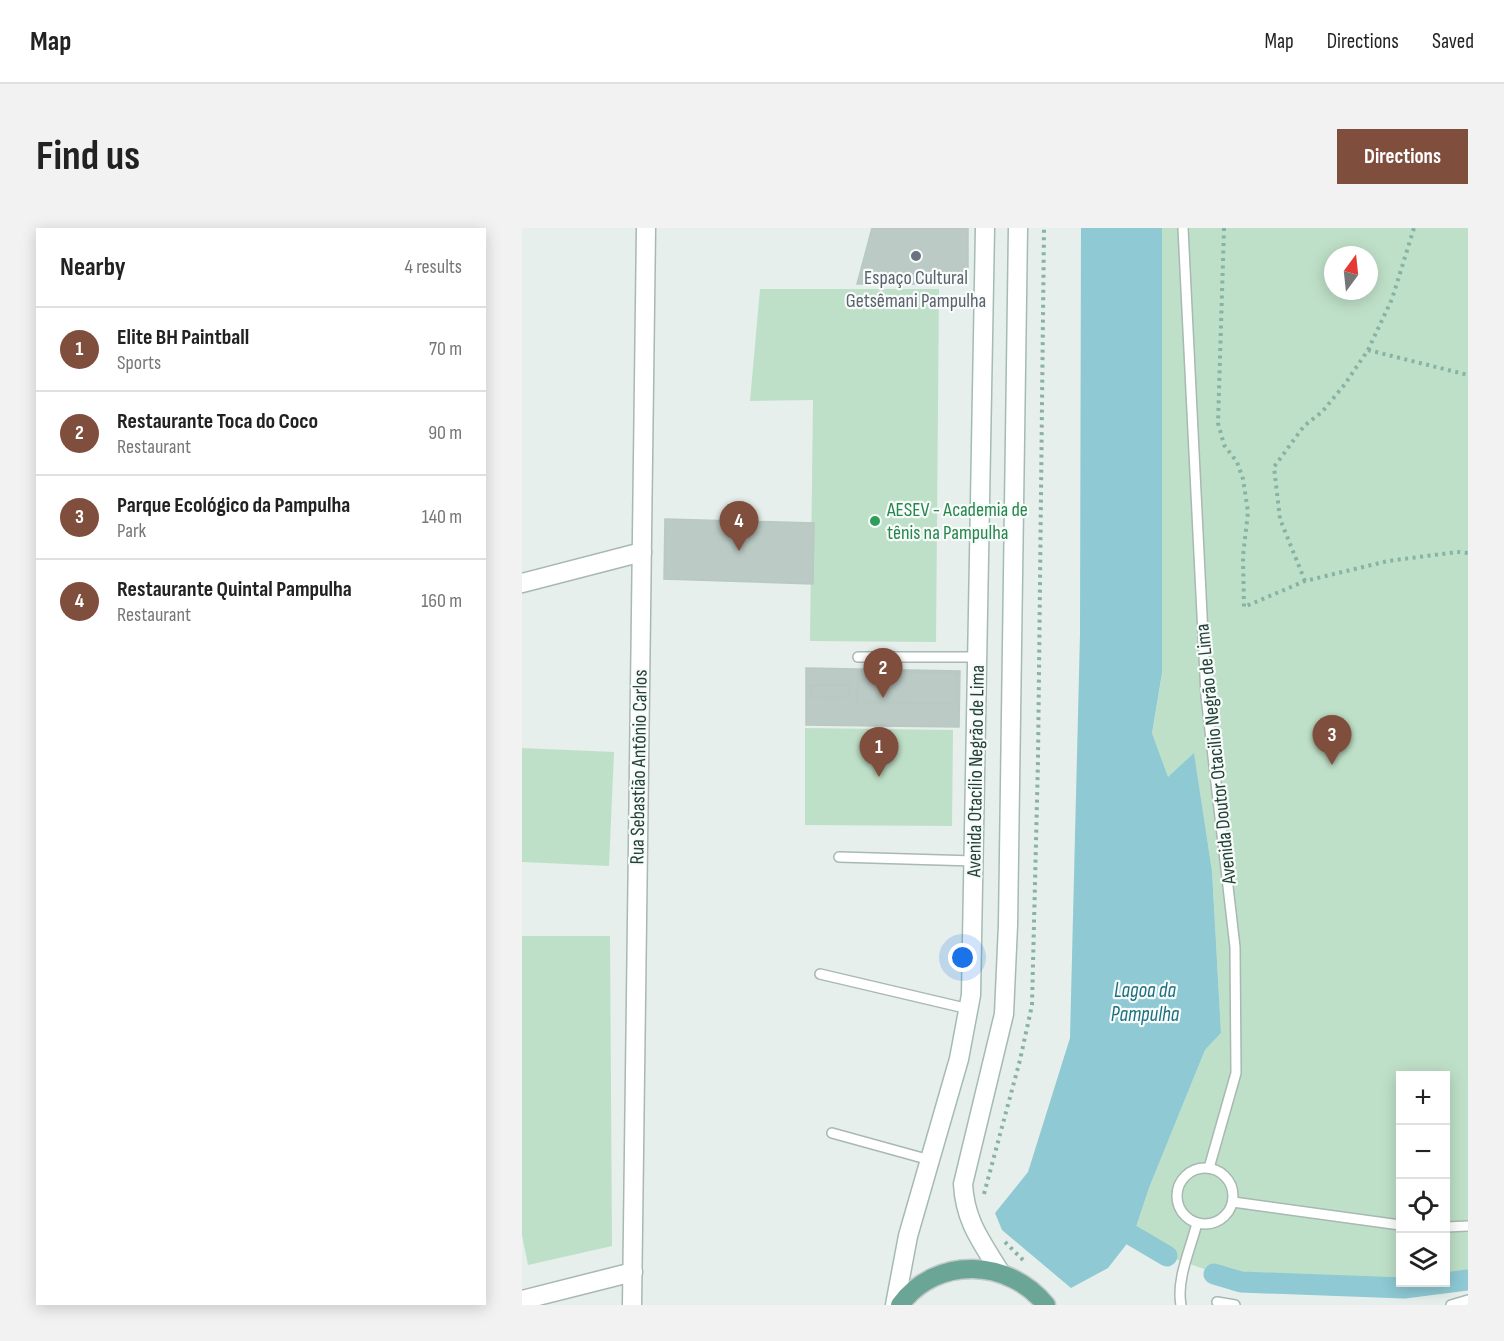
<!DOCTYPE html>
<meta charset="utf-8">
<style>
:root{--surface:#fff;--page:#f2f2f2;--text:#222;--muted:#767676;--line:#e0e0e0;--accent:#804e3d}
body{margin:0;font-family:"Sofia Sans Condensed",sans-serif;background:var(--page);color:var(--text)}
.controls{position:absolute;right:18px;bottom:18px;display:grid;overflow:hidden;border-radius:0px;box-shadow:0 3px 15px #0003}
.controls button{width:54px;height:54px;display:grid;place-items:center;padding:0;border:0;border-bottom:2px solid var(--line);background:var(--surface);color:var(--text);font:30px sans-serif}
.compass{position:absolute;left:802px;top:18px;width:54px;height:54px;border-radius:50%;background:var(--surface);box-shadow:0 3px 15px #0003;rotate:15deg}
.you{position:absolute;left:441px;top:730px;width:21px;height:21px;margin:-15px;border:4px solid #fff;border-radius:50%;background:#1a73e8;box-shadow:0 0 0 9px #1a73e833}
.badge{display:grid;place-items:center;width:39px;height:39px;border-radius:50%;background:var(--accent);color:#fff;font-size:20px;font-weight:700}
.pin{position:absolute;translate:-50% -50px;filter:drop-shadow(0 2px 3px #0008)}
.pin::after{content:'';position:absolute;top:32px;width:21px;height:18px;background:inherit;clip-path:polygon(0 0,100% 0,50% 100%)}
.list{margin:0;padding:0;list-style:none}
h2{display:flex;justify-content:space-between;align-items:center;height:78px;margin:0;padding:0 24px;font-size:26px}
h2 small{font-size:20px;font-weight:400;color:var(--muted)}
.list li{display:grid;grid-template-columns:39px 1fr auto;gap:18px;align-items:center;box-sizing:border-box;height:84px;padding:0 24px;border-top:2px solid var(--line)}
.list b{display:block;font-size:22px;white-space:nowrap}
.list p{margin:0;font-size:20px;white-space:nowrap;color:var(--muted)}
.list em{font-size:20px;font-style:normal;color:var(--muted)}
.icon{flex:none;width:33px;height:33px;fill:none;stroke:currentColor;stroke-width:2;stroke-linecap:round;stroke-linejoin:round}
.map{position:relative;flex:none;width:946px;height:1077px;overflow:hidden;border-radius:0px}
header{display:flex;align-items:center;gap:36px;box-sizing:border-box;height:84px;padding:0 30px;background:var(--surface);border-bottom:2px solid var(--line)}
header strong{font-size:28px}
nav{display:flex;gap:33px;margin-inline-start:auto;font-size:21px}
.intro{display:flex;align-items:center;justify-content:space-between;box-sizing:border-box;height:144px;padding:0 36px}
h1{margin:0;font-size:42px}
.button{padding:15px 27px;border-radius:0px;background:var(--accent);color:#fff;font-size:21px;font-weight:700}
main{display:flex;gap:36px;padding:0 36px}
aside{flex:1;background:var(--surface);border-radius:0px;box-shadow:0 3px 15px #0003}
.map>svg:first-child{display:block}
</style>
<header>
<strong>Map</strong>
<nav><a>Map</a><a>Directions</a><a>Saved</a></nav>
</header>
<div class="intro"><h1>Find us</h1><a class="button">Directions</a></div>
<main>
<aside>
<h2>Nearby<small>4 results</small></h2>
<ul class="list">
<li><span class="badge">1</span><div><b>Elite BH Paintball</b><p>Sports</p></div><em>70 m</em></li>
<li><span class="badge">2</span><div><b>Restaurante Toca do Coco</b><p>Restaurant</p></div><em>90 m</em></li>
<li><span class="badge">3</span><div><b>Parque Ecológico da Pampulha</b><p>Park</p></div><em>140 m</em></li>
<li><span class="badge">4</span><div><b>Restaurante Quintal Pampulha</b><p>Restaurant</p></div><em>160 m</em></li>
</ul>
</aside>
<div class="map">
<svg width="946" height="1077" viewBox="0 0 946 1077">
<rect width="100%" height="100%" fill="#e6efeb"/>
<!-- green -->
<g fill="#bfe0c8" fill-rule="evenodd">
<path d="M 640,0 L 946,0 L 946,1052 L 882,1060 L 719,1054 L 645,1028 L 611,1008 L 627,960 L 683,822 L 699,805 L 690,643 L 672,526 L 646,550 L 630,505 L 640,445 ZM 811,27 L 847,27 L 847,63 L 811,63 ZM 878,848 L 924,848 L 924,1054 L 878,1054 Z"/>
<polygon points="238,61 417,61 414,414 288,413 291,172 228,173"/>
<polygon points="283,500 431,502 430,598 283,597"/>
<polygon points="0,520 92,524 87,638 0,634"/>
<polygon points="0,708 88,708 90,1018 6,1037 0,1007"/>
</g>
<!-- water -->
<polygon fill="#8ec9d4" points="559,0 640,0 640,445 630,505 646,549 672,525 690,643 699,805 683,822 627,960 611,1008 586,1040 549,1060 480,1002 473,985 506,944 548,810 558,406"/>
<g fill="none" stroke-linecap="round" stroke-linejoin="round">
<!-- canal -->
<g stroke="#8ec9d4" stroke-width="21">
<polyline points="611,1008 645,1028"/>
<polyline points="692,1046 719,1054 882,1060 946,1052"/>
</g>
</g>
<!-- building -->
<g fill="#bbcac4" stroke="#b8c9c2" stroke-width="1.5">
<polygon points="350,0 446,0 446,56 335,56"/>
<polygon points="143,291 292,295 291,356 142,351"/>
<polygon points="284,440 438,443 437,499 284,497"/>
<polygon points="336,443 435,445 435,476 335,474"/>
<polygon points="289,457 327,457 327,469 289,470"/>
</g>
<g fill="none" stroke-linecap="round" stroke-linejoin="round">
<defs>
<g id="lane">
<polyline points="661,0 684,468 713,719 714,845 687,940"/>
<polyline points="336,429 456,429"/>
<polyline points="317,629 452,633"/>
<polyline points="298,746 447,781"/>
<polyline points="310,905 408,932"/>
<circle cx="683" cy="968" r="28"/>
<polyline points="711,974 878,997"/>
<polyline points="924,999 946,998"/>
<polyline points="695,1074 713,1077"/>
<path d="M 659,1077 C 654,1051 669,1020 675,995"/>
<polyline points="929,1077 946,1072"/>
</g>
<g id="street">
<polyline points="0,355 120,324"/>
<polyline points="0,1072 111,1044"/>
<polyline points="110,1077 124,0"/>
</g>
<g id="secondary">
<path d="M 478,1044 C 459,1013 443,993 441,956 L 482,786 L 486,697 L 496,0"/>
<polyline points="373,1077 386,1008 437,831 449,767 463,0"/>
</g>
<path id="primary" d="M 378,1077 C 415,1027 487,1031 524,1077"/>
</defs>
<!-- lane casing -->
<use href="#lane" stroke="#a8b8b2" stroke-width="12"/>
<!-- street casing -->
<use href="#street" stroke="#a8b8b2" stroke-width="21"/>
<!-- secondary casing -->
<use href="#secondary" stroke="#a4bbb3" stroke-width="21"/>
<!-- primary casing -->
<use href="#primary" stroke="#c2cac8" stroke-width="21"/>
<!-- path -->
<g stroke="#86b3a5" stroke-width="4" stroke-dasharray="3 4.5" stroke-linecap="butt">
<polyline points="702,0 696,195 702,217 715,234 721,251 726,284 721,328 722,379 783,353 866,333 935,324 946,325"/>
<polyline points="846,122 870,71 892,0"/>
<polyline points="783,353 758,291 752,239 782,198 800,184 823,156 846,122 946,147"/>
<polyline points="462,966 498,832 510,777 516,532 522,0"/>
<polyline points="483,1014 503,1034"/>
</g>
<!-- lane -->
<use href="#lane" stroke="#fff" stroke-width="9"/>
<!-- street -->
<use href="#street" stroke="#fff" stroke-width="18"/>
<!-- secondary -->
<use href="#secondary" stroke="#fff" stroke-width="18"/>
<!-- primary -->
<use href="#primary" stroke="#6aa596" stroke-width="18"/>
</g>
<!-- markers -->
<circle fill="#6b7280" stroke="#f7fbf9" stroke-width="2" cx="394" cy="28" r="6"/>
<circle fill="#2e9e5b" stroke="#f7fbf9" stroke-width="2" cx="353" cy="293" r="6"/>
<g text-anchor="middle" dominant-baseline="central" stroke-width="4.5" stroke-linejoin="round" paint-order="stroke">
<!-- worship labels -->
<g font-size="20" fill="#5b616d" stroke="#f7fbf9">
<text x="394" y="50">Espaço Cultural<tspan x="394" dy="23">Getsêmani Pampulha</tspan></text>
</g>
<!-- leisure labels -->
<g font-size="20" fill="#27864d" stroke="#f7fbf9" text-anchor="start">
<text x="365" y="282">AESEV - Academia de<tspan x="365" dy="23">tênis na Pampulha</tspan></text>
</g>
<!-- street labels -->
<g font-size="20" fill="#24423a" stroke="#f7fbf9">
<text transform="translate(694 526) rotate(-96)">Avenida Doutor Otacilio Negrão de Lima</text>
<text transform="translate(117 539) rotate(-89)">Rua Sebastião Antônio Carlos</text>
<text transform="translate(454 543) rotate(-89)">Avenida Otacílio Negrão de Lima</text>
</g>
<!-- water labels -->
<g font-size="21" font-style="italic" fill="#1c6f80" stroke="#f7fbf9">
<text x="623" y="762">Lagoa da<tspan x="623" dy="24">Pampulha</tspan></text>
</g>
</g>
</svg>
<div class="controls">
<button>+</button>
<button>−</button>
<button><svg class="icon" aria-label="locate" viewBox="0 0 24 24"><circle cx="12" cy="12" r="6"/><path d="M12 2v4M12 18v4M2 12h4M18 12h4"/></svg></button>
<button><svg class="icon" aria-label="layers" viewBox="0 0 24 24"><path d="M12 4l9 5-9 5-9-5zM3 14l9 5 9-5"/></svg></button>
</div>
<svg class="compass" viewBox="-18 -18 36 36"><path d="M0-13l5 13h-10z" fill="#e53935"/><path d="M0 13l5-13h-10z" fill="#767676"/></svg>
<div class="you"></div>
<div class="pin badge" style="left:357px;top:549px">1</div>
<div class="pin badge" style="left:361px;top:470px">2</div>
<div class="pin badge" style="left:810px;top:537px">3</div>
<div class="pin badge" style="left:217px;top:323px">4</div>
</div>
</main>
